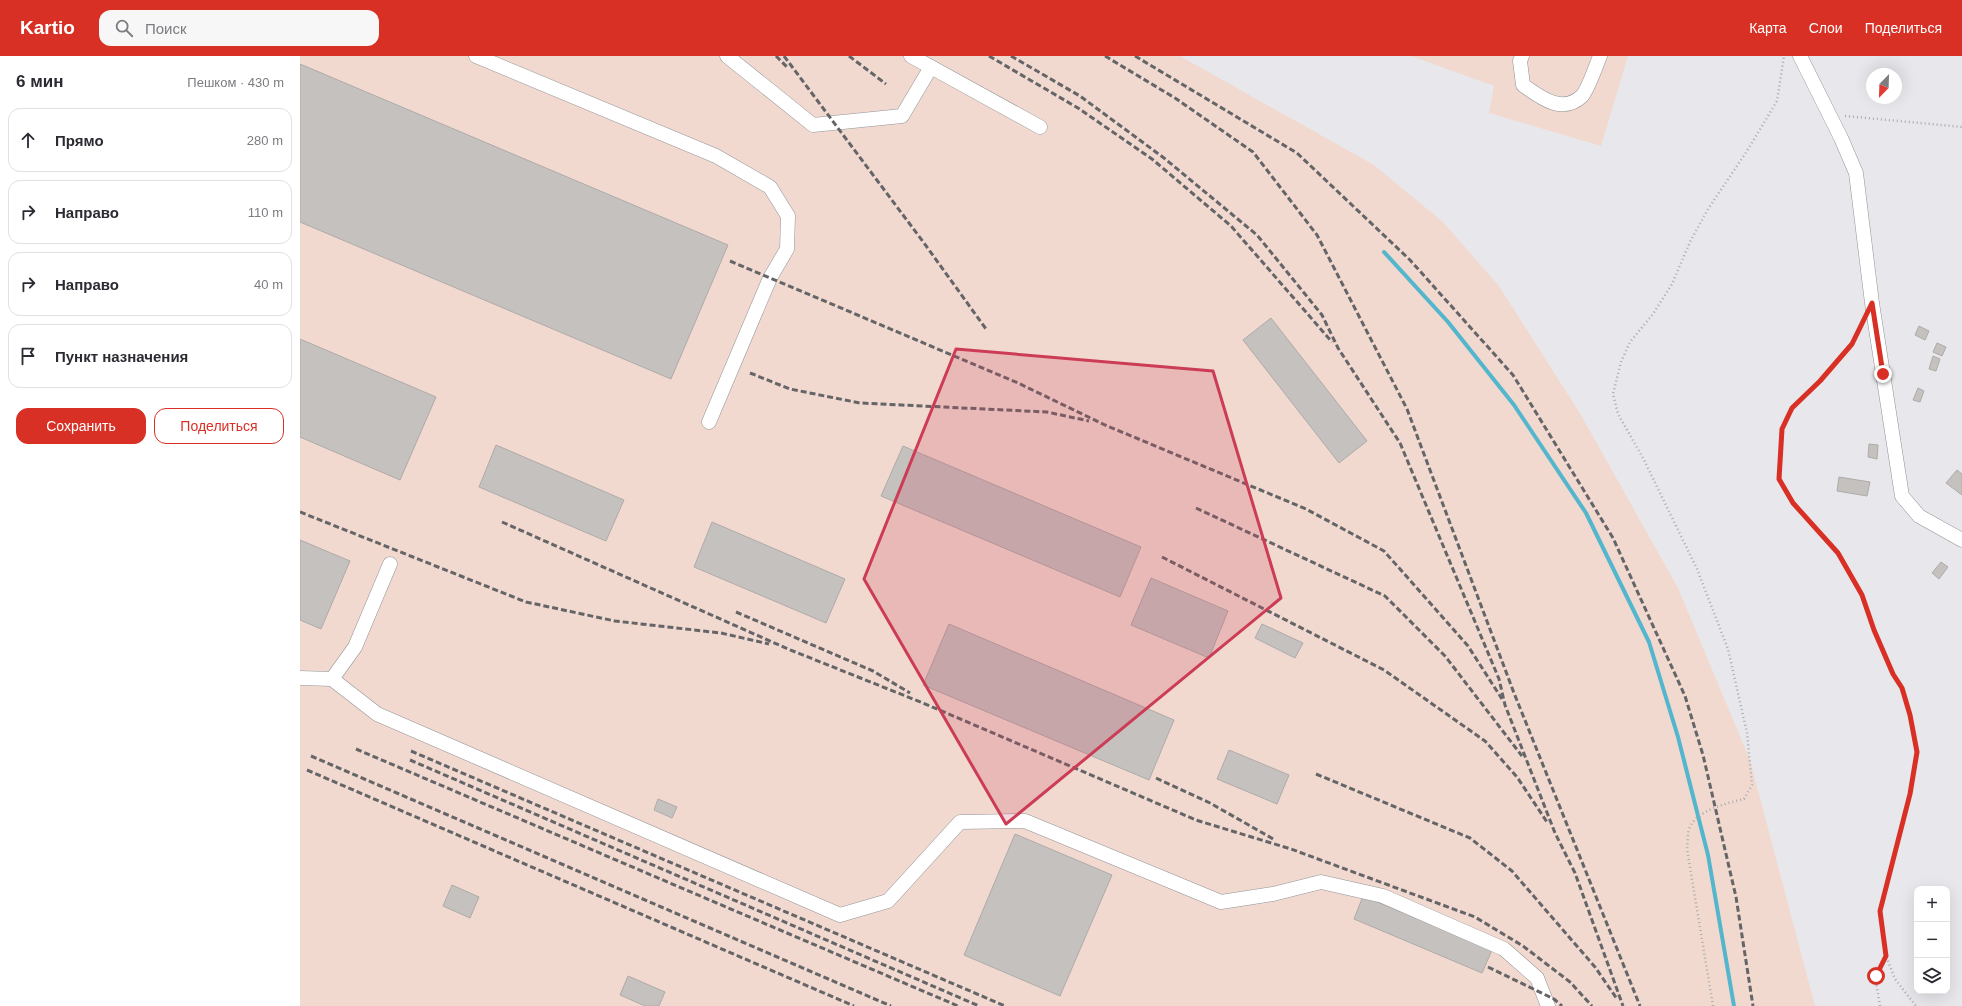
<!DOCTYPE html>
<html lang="ru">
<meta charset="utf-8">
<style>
:root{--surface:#fff;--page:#f7f7f7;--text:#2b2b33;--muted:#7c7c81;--line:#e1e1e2;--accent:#d93025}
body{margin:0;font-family:Arial,sans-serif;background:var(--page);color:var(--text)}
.controls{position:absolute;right:12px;bottom:12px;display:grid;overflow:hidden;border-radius:8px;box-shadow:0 4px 16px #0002}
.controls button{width:36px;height:36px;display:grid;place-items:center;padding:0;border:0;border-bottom:1px solid var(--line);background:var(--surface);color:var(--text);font:20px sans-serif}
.compass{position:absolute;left:1566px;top:12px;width:36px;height:36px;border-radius:50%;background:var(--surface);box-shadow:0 4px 16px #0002;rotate:203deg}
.stop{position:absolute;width:12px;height:12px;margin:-9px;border:3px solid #d93025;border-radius:50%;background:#fff}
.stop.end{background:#d93025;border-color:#fff;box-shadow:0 1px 4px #0008}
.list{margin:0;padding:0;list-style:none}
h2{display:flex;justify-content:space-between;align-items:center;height:52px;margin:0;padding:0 16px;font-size:17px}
h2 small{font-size:13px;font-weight:400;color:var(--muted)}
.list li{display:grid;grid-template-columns:26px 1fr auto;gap:12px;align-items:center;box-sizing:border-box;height:64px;margin:0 8px 8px;padding:0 8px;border:1px solid var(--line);border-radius:12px}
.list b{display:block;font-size:15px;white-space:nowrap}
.list em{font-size:13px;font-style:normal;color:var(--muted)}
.actions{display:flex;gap:8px;padding:12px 16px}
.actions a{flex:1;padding:9px 0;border:1px solid var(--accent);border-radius:12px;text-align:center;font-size:14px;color:var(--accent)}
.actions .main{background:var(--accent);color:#fff}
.icon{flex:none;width:22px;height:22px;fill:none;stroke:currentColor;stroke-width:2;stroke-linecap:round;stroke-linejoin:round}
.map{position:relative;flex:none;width:1662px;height:950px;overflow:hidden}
header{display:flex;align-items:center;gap:24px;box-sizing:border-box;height:56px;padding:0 20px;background:var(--accent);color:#fff}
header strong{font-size:19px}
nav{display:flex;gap:22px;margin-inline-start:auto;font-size:14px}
.search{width:280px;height:36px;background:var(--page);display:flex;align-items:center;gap:10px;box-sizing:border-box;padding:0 14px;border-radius:12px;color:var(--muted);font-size:15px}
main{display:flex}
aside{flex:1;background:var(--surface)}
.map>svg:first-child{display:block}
</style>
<header>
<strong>Kartio</strong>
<div class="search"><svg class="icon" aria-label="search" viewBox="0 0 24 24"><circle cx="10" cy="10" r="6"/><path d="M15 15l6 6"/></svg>Поиск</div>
<nav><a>Карта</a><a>Слои</a><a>Поделиться</a></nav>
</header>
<main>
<aside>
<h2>6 мин<small>Пешком · 430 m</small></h2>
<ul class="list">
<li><svg class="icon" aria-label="ahead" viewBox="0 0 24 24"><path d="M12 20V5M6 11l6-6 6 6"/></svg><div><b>Прямо</b></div><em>280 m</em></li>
<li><svg class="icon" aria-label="right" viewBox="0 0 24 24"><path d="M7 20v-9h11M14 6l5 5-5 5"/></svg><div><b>Направо</b></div><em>110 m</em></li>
<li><svg class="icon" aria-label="right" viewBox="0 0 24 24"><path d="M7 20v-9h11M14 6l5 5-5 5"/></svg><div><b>Направо</b></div><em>40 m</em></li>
<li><svg class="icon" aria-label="arrive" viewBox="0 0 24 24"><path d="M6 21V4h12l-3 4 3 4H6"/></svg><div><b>Пункт назначения</b></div></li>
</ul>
<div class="actions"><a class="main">Сохранить</a><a>Поделиться</a></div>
</aside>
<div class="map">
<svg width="1662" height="950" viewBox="0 0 1662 950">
<rect width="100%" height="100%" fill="#e8e8ec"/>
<!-- industrial -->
<g fill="#f1d9d0">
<polygon points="0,0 880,0 1074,109 1143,166 1199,230 1281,359 1378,532 1450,704 1515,950 0,950"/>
<polygon points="1111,0 1328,0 1301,90 1189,57 1194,30"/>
</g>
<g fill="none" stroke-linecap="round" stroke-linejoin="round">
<!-- stream -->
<polyline stroke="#53b6cc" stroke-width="4" points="1084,196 1148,266 1214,349 1286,457 1349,586 1378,681 1408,799 1434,950"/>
</g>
<!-- building -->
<g fill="#c5c1bf" stroke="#aeaaa8">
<polygon points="0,8 428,189 371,323 0,166"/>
<polygon points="971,262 1067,385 1039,407 943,284"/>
<polygon points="1619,270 1629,275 1625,284 1615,279"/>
<polygon points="0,283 136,341 100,424 0,381"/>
<polygon points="1637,287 1646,291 1642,300 1633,296"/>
<polygon points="1633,300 1640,303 1636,315 1629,313"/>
<polygon points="1618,332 1624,335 1620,346 1613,344"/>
<polygon points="1569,388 1578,389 1577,403 1568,401"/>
<polygon points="196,389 324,444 306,485 179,431"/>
<polygon points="603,390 841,491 820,541 581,440"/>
<polygon points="1657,414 1662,418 1662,439 1646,427"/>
<polygon points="1539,421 1570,426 1567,440 1537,435"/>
<polygon points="412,466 545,523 526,567 394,511"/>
<polygon points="0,484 50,505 21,573 0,564"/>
<polygon points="1641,506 1648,511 1639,523 1632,517"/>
<polygon points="851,522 928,555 909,602 831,569"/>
<polygon points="649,568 874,664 849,724 623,629"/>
<polygon points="962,568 1003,587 995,602 955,582"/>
<polygon points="929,694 989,719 977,748 917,723"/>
<polygon points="358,743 377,751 372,762 354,754"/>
<polygon points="715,778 812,819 760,940 664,899"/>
<polygon points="152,829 179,841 170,862 143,850"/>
<polygon points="1063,840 1192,894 1182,917 1054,863"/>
<polygon points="328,920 365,936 359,950 345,950 320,939"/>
</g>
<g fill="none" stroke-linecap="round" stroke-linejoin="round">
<defs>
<g id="minor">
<polyline points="176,0 416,100 470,131 488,160 487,193 470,222 409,366"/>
<polyline points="427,0 513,69 602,60 631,11"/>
<polyline points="611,0 740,71"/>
<path d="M 1222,0 L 1220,5 L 1223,29 C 1240,41 1262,59 1282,40 C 1287,35 1297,8 1300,0"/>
<polyline points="1500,0 1541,82 1556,117 1572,247 1602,440 1619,460 1662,484"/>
<polyline points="0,622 32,623 55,591 90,508"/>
<polyline points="32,623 77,658 540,859 588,845 660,766 725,765 921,846 973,838 1021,826 1083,840 1204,893 1237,922 1248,950"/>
</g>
</defs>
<!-- minor casing -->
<use href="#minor" stroke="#939497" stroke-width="15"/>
<!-- path -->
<g stroke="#aaaaad" stroke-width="2.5" stroke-dasharray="1 3" stroke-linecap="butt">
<polyline points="1545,60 1662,71"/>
<polyline points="1562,269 1553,288 1520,325 1492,352 1481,373 1479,423 1493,447 1538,497 1562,539 1574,574 1593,618 1602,632 1610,659 1617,696 1610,738 1580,855 1586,900 1595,923 1616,950"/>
<path d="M 1413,950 L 1387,793 C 1388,786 1387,777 1390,771 C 1397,754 1428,747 1444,743 L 1452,729 L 1447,677 L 1428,593 L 1397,513 L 1343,402 L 1318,358 L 1313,338 L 1321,306 L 1330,286 L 1353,258 L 1372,228 L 1390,186 L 1408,153 L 1447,95 L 1477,45 L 1484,0"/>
<polyline points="1580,950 1575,920 1586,900"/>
</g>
<!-- minor -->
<use href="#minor" stroke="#fff" stroke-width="14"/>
<!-- rail -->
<g stroke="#656568" stroke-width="3" stroke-dasharray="6 3" stroke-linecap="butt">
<polyline points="476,0 487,11"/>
<polyline points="484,0 624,187 686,273"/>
<polyline points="549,0 586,28"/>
<polyline points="689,0 778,52 852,103 931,170 1032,286"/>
<polyline points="711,0 780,40 864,102 957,179 1022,259 1038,292 1100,387 1199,623 1205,649 1255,777 1275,817 1323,950"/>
<polyline points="805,0 875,42 953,96 1017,179 1107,353 1214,637 1340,950"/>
<polyline points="835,0 997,97 1110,204 1213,319 1313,482 1385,640 1403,699 1436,841 1453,950"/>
<polyline points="430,205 718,327 805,369 1006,453 1084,495 1168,590 1202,643"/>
<polyline points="450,317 490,333 560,347 747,356 789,365"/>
<polyline points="896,452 1085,540 1145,600 1222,700"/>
<polyline points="0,456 226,546 315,565 421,577 469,588"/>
<polyline points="202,466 488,593 623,647 896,764 991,793 1175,861 1223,890 1270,926 1292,950"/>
<polyline points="862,501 1084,614 1185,685 1217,721 1247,766"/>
<polyline points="436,556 573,615 610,637"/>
<polyline points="56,693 658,950"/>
<polyline points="111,695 705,950"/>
<polyline points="11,700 591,950"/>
<polyline points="110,704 679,950"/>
<polyline points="7,714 554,950"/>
<polyline points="1016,718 1170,782 1212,815 1295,911 1317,943"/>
<polyline points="856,722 910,747 975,784"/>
<polyline points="1188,911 1254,943 1262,950"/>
</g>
</g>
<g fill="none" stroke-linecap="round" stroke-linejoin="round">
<!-- route -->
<polyline stroke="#d93025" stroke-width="5" points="1576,920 1586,900 1580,855 1610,738 1617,696 1610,659 1602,632 1593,618 1574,574 1562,539 1538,497 1493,447 1479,423 1482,373 1492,352 1520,325 1552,288 1572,247 1583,318"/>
</g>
<!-- marked area -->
<path fill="#cc3c55" fill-opacity="0.2" stroke="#cc3c55" stroke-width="3" stroke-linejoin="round" d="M 656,293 L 913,315 L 981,542 L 706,768 L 564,523 Z"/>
</svg>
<div class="controls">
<button>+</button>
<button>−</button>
<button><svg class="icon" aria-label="layers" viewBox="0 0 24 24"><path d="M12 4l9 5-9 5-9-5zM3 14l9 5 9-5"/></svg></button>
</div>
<svg class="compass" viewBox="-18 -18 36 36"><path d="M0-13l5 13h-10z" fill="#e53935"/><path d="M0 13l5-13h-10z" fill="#7c7c81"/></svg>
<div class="stop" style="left:1576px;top:920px"></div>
<div class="stop end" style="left:1583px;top:318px"></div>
</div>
</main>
